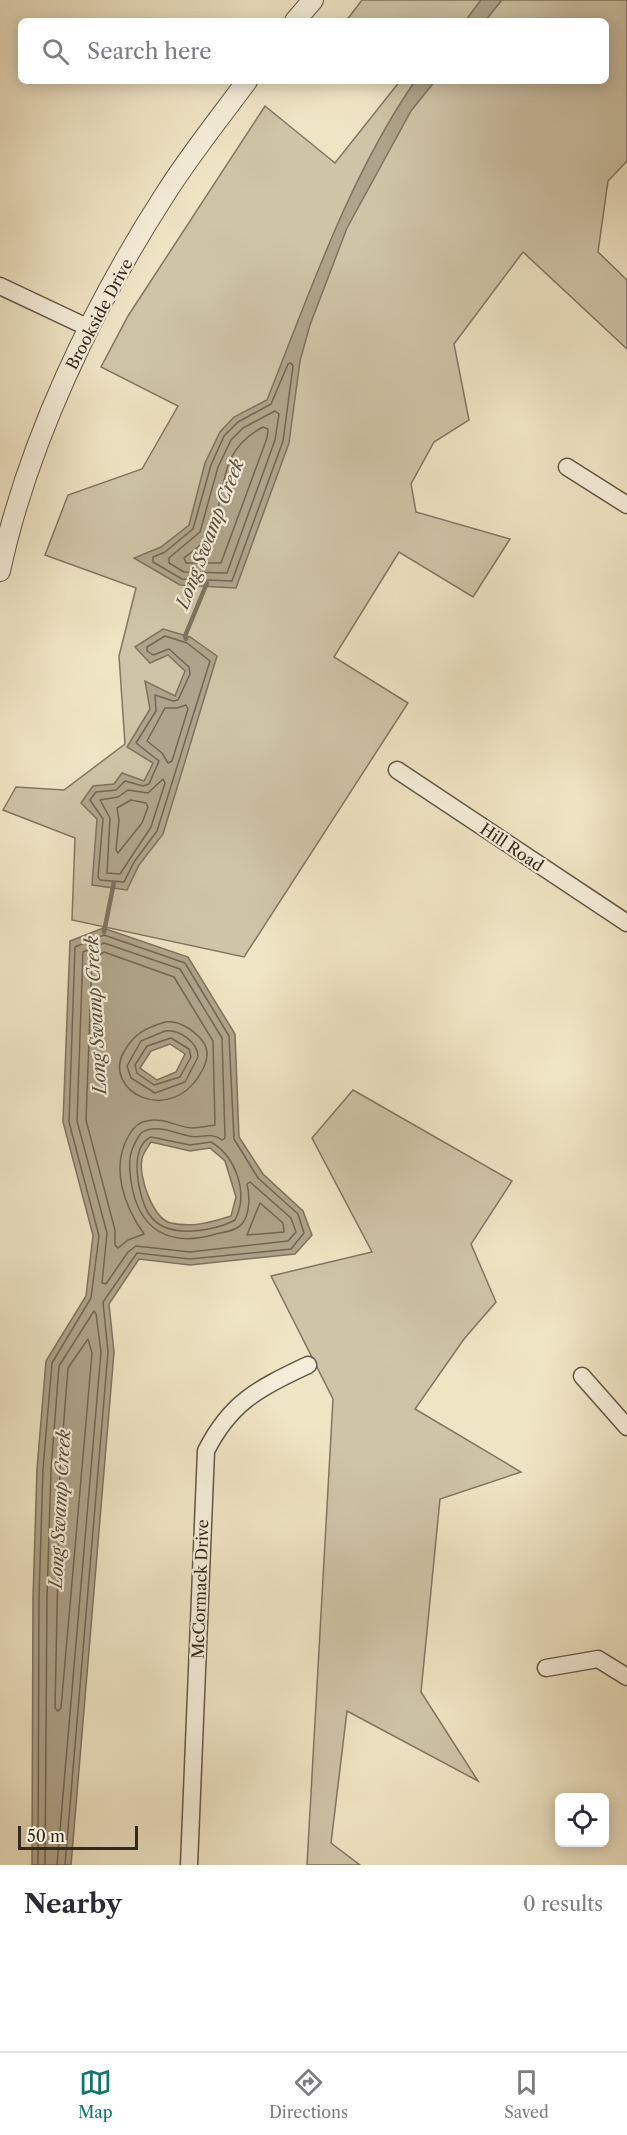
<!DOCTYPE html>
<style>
:root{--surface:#fff;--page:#f2f2f3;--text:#2b2b33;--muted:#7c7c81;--line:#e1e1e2;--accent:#0f766e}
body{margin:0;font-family:"Libre Caslon Text",serif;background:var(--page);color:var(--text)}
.controls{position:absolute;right:18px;bottom:18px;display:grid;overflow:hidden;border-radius:9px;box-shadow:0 3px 15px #0003}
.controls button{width:54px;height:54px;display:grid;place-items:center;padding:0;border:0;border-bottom:2px solid var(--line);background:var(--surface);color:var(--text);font:30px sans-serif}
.scale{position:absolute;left:18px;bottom:15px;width:120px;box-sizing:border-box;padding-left:6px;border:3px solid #33291c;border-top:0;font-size:16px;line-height:21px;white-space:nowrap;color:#33291c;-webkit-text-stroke:4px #f5edd9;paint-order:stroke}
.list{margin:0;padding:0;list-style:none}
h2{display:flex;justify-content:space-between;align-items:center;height:78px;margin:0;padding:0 24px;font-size:26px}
h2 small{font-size:20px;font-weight:400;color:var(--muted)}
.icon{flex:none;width:33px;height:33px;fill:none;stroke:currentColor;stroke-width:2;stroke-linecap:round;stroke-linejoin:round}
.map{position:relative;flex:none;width:627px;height:1865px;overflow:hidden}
.search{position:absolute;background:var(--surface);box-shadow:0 3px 15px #0003;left:18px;right:18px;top:18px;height:66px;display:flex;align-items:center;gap:15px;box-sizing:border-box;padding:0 21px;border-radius:9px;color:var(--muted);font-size:22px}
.sheet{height:186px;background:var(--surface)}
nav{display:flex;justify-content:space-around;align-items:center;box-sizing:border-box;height:84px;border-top:2px solid var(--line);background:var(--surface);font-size:16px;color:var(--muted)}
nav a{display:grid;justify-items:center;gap:3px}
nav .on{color:var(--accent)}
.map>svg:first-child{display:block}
</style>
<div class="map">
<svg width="627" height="1865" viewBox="0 0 627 1865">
<rect width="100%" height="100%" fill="#efe4c4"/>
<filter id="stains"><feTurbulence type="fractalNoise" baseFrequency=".00333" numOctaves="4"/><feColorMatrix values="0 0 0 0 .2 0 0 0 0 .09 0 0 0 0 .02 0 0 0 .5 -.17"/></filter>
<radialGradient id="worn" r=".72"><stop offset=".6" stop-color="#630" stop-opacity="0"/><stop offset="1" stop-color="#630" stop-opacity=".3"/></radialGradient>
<!-- green -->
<g fill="#cfc4a7" stroke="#817662" stroke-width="1.5">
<polygon points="362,0 627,0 627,161 608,181 598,252 627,280 627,349 523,252 454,344 469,420 434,442 411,484 416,512 510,539 473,597 399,552 334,657 408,703 244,957 72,920 75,838 3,810 16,787 64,790 125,744 119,656 136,588 45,555 68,495 142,469 178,406 101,367 128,316 265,106 335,163 400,81 606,81 606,21 346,21"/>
<polygon points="353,1090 512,1181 471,1244 496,1302 464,1339 415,1409 521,1472 440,1499 421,1692 478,1781 347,1711 331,1843 360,1865 307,1865 333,1399 271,1276 372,1252 312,1138"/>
</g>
<!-- water -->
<g fill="#afa48b" stroke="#7d735f" stroke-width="1.5" fill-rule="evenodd">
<polygon points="481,0 502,0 485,21 465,21"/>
<path d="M 415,81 L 435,81 L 411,111 L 347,228 L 310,325 L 300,361 L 289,443 L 236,588 L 180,585 L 134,558 L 161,547 L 189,525 L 205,463 L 220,432 L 234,417 L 267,400 C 310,292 349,177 415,81 Z"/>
<polygon points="163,629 190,637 217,656 163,834 139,865 127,890 92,885 97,819 81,803 93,786 114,784 122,773 144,781 153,763 127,747 150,709 145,681 175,696 185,671 168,655 150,663 135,647"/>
<path d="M 103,928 L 188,957 L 235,1034 L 239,1137 L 263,1174 L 303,1211 L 312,1235 L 295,1254 L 190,1265 L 139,1259 L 109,1304 L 114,1352 L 71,1865 L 32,1865 L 33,1598 L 37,1469 L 46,1361 L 86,1296 L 93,1235 L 63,1122 L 70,941 ZM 170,1044 L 185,1054 L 176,1072 L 157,1080 L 140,1068 L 151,1051 ZM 151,1142 L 190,1151 L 210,1148 L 225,1161 L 236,1197 L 231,1216 C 212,1222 192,1228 171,1223 C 153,1219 138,1176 142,1159 C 143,1153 148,1147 151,1142 Z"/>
</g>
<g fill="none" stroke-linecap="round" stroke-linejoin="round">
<!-- shore -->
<g stroke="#716654" stroke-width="1.5">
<polygon points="291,363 293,366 283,441 232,581 182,579 153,562 153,557 165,552 193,529 211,465 224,436 238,422 271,404 288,364"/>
<polygon points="275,411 279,414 275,440 227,573 184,572 169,563 169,558 200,532 218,467 231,440 243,428"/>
<path d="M 263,427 L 268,429 L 267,438 L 221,563 L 186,563 L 184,558 C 192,551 203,545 208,536 C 230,496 212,454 263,427 Z"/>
<polygon points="165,636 187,643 210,661 157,831 134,862 124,882 100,880 98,877 103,819 90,800 96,792 116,790 125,781 143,786 149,784 159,761 136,743 156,711 155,695 173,701 178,700 190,674 189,667 169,649 153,655 147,651 147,647"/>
<polygon points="186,705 188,709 172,761 168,763 162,753 147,741 165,708 177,708"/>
<polygon points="163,779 165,783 151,827 120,874 107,873 110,818 100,800 118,797 128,790 148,793"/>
<polygon points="131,800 146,803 148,807 142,823 118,853 116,850 119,820 117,808"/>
<path d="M 104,943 L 180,969 L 222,1038 L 225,1138 L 222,1140 C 210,1131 201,1139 189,1136 C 174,1133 155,1123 141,1133 C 129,1150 128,1161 131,1181 C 138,1230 169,1248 216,1234 C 224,1232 236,1231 242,1224 C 250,1214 250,1196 247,1184 L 250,1182 L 291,1218 L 296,1232 L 288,1241 L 190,1252 L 136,1246 L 128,1252 L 106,1284 L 102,1283 L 107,1233 L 77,1121 L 83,952 Z"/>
<path d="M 104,952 L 174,977 L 213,1041 L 215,1125 C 209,1126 199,1128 192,1128 C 177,1127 163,1117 147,1121 C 138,1122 133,1128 129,1135 C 110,1167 124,1206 144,1234 L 128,1240 L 118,1248 L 115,1245 L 115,1230 L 86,1120 L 92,959 Z"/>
<path d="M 165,1022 C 178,1020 192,1029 201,1039 C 209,1048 208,1059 203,1069 C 172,1130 99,1090 125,1050 C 135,1033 146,1028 165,1022 Z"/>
<path d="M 165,1031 C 179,1029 198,1042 198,1057 L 185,1082 L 155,1093 L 131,1078 L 127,1066 L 141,1041 Z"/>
<polygon points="171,1038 189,1049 191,1057 180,1077 154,1085 137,1073 135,1065 147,1046"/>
<path d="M 151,1137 L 190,1145 L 211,1142 C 236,1157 249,1193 235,1220 C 213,1232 165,1240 149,1214 C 138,1197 128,1147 151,1137 Z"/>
<polygon points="260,1203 283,1223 284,1232 247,1235"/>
<polygon points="88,1339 92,1353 61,1708 58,1711 55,1708 60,1470 68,1368"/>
<polyline points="38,1865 39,1598 43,1469 52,1363 91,1298 99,1236 69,1122 75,947 104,935 185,963 229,1036 234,1139 258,1178 298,1214 304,1233 291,1249 190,1259 137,1253 103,1302 108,1352 65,1865"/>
<polyline points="45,1865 47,1598 51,1470 59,1366 94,1311 96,1314 101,1352 57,1865"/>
</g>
<!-- stream -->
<g stroke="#7d735f" stroke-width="4.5">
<polyline points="186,639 185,636 207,583"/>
<polyline points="104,932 114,882"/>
</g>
<defs>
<g id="minor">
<polyline points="0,286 89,328"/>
<polyline points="567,467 627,505"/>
<polyline points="397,770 627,923"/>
<polyline points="582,1376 627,1427"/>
<polyline points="546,1668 598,1659 627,1677"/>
<path d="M 189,1865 L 206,1451 C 231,1401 260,1388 308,1365"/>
</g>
<g id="tertiary">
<polyline points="295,21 313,0"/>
<path d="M 0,571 C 27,444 93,306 164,196 C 189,156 219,119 247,81"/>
</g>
</defs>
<!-- minor casing -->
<use href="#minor" stroke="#625846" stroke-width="19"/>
<!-- tertiary casing -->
<use href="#tertiary" stroke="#625846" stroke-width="22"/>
<!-- minor -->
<use href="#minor" stroke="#f5edd9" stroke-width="16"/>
<!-- tertiary -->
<use href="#tertiary" stroke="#f5edd9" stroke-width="20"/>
</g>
<g text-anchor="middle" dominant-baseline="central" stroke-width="4.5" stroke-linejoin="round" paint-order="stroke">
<!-- street labels -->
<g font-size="16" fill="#33291c" stroke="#f5edd9">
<text transform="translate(99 314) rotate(-62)">Brookside Drive</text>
<text transform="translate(512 847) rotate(34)">Hill Road</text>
<text transform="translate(200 1589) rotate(-88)">McCormack Drive</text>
</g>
<!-- water labels -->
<g font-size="18" font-style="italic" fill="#584e3d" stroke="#f5edd9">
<text transform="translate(210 534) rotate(-69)">Long Swamp Creek</text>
<text transform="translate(96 1015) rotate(-93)">Long Swamp Creek</text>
<text transform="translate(60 1509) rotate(-87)">Long Swamp Creek</text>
</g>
</g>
<rect width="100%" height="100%" filter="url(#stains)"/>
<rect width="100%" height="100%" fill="url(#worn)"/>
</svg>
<div class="controls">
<button><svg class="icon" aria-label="locate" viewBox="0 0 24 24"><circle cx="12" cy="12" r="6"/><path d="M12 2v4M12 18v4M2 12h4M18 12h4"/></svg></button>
</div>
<div class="scale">50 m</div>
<div class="search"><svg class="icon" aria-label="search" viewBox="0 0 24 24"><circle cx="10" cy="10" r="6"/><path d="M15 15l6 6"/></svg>Search here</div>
</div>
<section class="sheet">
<h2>Nearby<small>0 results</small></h2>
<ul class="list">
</ul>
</section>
<nav>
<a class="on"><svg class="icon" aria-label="map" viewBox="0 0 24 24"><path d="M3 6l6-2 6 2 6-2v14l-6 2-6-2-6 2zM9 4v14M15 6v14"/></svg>Map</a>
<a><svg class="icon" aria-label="directions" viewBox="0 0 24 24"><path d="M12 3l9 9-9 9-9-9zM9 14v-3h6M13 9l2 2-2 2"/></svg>Directions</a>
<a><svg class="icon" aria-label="saved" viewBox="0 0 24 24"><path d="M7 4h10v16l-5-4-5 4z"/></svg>Saved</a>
</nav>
